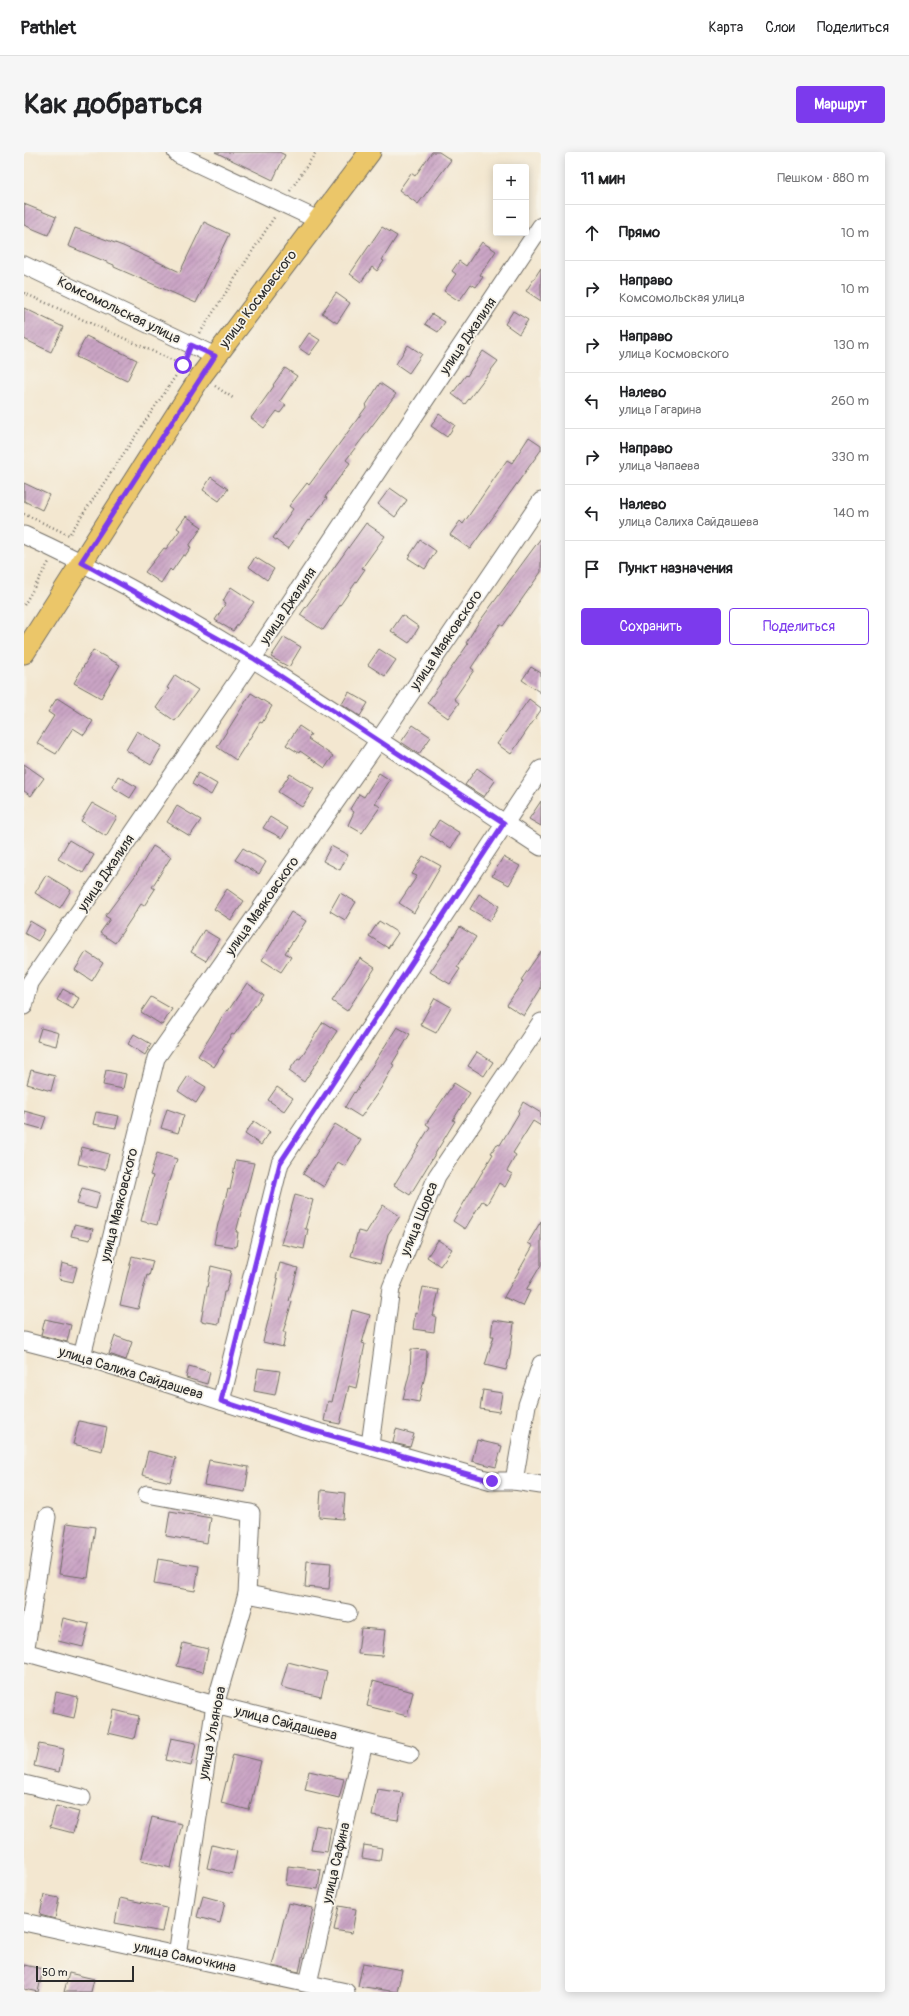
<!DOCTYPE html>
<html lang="ru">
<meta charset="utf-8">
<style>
:root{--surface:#fff;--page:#f6f6f6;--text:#202124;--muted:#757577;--line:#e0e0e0;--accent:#7c3aed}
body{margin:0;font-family:Pangolin,sans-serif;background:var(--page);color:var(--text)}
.controls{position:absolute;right:12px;top:12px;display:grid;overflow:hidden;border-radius:4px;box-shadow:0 2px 10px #0003}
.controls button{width:36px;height:36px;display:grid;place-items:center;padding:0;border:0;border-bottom:1px solid var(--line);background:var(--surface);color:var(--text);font:20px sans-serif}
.scale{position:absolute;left:12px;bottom:10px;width:98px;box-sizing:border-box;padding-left:4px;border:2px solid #2b2b2b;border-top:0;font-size:11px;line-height:14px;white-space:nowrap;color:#2b2b2b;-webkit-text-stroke:3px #f7f3e8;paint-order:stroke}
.stop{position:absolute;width:12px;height:12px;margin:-9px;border:3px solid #7c3aed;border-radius:50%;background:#fff}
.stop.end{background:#7c3aed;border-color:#fff;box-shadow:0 1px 4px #0008}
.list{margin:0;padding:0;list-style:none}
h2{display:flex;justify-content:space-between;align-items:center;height:52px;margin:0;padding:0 16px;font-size:17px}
h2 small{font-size:13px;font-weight:400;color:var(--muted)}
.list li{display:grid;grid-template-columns:26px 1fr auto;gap:12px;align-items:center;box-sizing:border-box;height:56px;padding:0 16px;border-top:1px solid var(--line)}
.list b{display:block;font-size:15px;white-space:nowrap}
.list p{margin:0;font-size:13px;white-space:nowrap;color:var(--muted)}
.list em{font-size:13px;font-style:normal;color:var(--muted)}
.actions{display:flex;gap:8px;padding:12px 16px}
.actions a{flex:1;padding:9px 0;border:1px solid var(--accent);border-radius:4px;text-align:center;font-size:14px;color:var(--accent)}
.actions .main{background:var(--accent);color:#fff}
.icon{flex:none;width:22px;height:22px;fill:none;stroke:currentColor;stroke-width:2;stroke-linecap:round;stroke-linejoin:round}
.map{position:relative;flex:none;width:517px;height:1840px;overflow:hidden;border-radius:4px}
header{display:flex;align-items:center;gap:24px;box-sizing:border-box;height:56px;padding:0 20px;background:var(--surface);border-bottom:1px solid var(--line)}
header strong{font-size:19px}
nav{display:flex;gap:22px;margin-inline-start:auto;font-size:14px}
.intro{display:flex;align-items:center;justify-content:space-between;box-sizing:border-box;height:96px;padding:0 24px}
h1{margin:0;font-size:28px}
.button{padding:10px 18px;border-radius:4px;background:var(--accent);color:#fff;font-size:14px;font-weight:700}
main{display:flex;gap:24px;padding:0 24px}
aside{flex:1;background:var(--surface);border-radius:4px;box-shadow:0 2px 10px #0003}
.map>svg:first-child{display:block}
</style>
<header>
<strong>Pathlet</strong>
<nav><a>Карта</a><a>Слои</a><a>Поделиться</a></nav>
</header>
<div class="intro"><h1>Как добраться</h1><a class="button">Маршрут</a></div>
<main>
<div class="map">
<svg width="517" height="1840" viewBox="0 0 517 1840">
<defs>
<pattern id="building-hatch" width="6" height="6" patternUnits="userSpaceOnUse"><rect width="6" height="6" fill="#caa4c5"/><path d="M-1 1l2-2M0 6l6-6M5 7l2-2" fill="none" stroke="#a486a0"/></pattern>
</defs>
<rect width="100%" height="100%" fill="#f7f3e8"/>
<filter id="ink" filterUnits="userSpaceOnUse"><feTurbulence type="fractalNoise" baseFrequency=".025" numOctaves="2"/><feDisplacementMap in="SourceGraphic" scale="8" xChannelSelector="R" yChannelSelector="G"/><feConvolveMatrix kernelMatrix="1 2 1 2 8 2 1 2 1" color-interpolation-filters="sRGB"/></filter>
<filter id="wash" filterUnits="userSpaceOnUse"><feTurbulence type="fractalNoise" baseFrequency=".012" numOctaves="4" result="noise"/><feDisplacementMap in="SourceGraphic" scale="16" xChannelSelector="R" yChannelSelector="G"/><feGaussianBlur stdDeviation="0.9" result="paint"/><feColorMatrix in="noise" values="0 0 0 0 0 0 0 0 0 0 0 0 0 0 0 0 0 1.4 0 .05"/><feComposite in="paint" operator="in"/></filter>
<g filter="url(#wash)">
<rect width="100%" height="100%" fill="#f3e7d0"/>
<g id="blocks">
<!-- building -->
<g fill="url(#building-hatch)">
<polygon points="191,0 255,0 261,3 249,28"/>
<polygon points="408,0 415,0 427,8 394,52 375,38 387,21 391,24"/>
<polygon points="0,52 32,65 24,83 0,73"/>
<polygon points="180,70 205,82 172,151 90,115 90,113 44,94 51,76 99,94 156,120"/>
<polygon points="358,75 373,84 358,108 360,109 353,119 348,115 337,130 326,122"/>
<polygon points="458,90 472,99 456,123 459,125 452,135 447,132 435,149 420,139 432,122 428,119 435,109 442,114"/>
<polygon points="517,116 517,149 502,139"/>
<polygon points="312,141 326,151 313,171 298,161"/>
<polygon points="0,156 39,175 27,200 0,187"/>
<polygon points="489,159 504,168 495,182 481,172"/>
<polygon points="408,162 421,170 414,180 401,172"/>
<polygon points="285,181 296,188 285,203 275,196"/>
<polygon points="62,184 113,208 103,229 52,205"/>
<polygon points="384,193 398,202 385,221 372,212"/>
<polygon points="459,199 474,209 441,252 428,242 442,223 443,224"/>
<polygon points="261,216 273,224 256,249 262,253 256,261 253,259 240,276 227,266 250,234 249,233"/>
<polygon points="356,231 372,242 322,308 326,311 301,345 303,346 285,369 284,368 264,397 249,386 269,357 265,354 283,331 285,333 343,254 342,253"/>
<polygon points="415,262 431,273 423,285 407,274"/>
<polygon points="505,285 517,293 517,298 446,397 426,383 436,369 439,372 483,308 488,311"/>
<polygon points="187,325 204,337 195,349 179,338"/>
<polygon points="0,331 25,343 18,358 0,349"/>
<polygon points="366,336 383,348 371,365 354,352"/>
<polygon points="162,364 178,375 165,394 167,395 161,404 159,403 148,419 146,417 137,431 121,420 140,396 142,397 156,378 153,376"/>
<polygon points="342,371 361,384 338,416 341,417 299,478 276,463"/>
<polygon points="517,386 517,420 479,474 476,472 447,516 450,518 430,547 435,551 424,566 403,551 444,492 442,491 453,473"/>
<polygon points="396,388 412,399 401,417 384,406"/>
<polygon points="231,405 250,417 243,428 225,415"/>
<polygon points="207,435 230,450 209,479 191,468 202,451 199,449"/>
<polygon points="378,463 395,475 385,491 367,479"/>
<polygon points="260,485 277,495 265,515 247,505"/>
<polygon points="355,497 372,508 361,524 344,513"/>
<polygon points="69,498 96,513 77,546 50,531"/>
<polygon points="507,515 517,521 517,541 498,528"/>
<polygon points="151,523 174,538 151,569 132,556 145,537 143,536"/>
<polygon points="325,540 344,551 336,564 318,552"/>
<polygon points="227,541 248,554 238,571 236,570 212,608 193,595"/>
<polygon points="33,546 69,569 60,583 49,576 32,602 13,591 30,564 24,560"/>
<polygon points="505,547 517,556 517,558 487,602 473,592"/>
<polygon points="389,573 407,585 395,602 377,590"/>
<polygon points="275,574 287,582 284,587 309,604 301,616 276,599 275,601 262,593"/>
<polygon points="113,579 138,594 127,613 102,598"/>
<polygon points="0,612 20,626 7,644 0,639"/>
<polygon points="453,616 471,629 460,645 441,633"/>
<polygon points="174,621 193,632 187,643 168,632"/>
<polygon points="355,621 366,628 351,651 356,655 338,681 324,673 330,660 326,657 335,642 340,645"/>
<polygon points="266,622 290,637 278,655 254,640"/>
<polygon points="94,624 113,635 106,646 88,635"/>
<polygon points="517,649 517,674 505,667"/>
<polygon points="68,651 93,665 82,684 57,669"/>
<polygon points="153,654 177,668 166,684 143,670"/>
<polygon points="246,665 264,676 258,686 239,676"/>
<polygon points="415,668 436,681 427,696 406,683"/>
<polygon points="45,688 70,703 59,721 34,707"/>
<polygon points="129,694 147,705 128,735 131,737 120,754 117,752 91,791 76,781 86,767 81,764 111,724"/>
<polygon points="307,694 324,703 316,718 299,709"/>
<polygon points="219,696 242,710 235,722 211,708"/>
<polygon points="399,704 417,714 390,761 375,751 393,724 388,722"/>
<polygon points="479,705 496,714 485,733 468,724"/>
<polygon points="22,723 47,738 36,756 11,741"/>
<polygon points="203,737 220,749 207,768 190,757"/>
<polygon points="316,741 332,750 321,768 306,759"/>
<polygon points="455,742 475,754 466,769 446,757"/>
<polygon points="267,760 282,769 261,801 267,805 257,820 238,808"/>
<polygon points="6,769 21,778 14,789 0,781"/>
<polygon points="355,769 374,781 364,796 345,784"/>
<polygon points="436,775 452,785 433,815 436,817 426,832 406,820"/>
<polygon points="180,778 195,787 182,809 167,800"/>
<polygon points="517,799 517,836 500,864 483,853 499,829 497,828"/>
<polygon points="62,800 79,811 68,829 51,818"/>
<polygon points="336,806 351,816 323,859 308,849"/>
<polygon points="223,831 239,842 210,883 208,882 198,897 200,899 190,915 174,904 203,858 204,859"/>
<polygon points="39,837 55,846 49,857 33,848"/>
<polygon points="127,845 148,857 138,873 117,860"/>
<polygon points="411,846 427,855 412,881 396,873"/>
<polygon points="299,870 313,879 280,930 265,919 274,906 276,907"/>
<polygon points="373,875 386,882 368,912 370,913 357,936 337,965 321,955 330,940 331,941"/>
<polygon points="17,876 35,881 32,894 13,889"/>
<polygon points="110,882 127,892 121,903 104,892"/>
<polygon points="453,900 469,910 460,924 444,914"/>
<polygon points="7,918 31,924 27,939 3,932"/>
<polygon points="82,918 102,922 99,937 79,933"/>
<polygon points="164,924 182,935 172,951 154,939"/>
<polygon points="430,931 446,941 429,968 431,969 386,1043 370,1033 406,975 402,972"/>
<polygon points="253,935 269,946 260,959 244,948"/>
<polygon points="499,950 517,961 517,974 509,969 489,1001 492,1003 483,1019 488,1022 481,1035 475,1031 463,1052 458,1049 441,1077 429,1069 469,1002 467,1001 473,992 476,993 495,961 494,960"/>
<polygon points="143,957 160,963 154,981 137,976"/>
<polygon points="0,959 22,965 18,977 0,972"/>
<polygon points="72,960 95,964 92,976 69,972"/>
<polygon points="230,969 246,980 237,993 221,982"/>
<polygon points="311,972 337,988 321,1014 314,1010 300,1035 279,1022"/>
<polygon points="58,995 85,1002 81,1018 54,1012"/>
<polygon points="133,1001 153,1007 146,1029 144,1029 133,1073 117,1069 129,1024 126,1023"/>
<polygon points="212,1008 230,1011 212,1080 214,1080 212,1095 190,1092 194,1072 204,1037 206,1038"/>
<polygon points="58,1036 76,1041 72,1057 53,1052"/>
<polygon points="271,1043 289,1048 281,1077 284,1077 280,1097 257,1092"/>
<polygon points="359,1053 376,1064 364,1082 356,1112 327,1104 334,1079 342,1081"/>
<polygon points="517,1069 517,1113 502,1138 506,1139 499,1154 480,1145 509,1094 504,1091"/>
<polygon points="50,1073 69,1077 66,1088 47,1084"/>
<polygon points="414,1088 428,1097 416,1114 403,1105"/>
<polygon points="108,1104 129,1109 125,1124 123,1123 114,1157 96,1153"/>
<polygon points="38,1111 53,1115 49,1130 35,1127"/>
<polygon points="256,1111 274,1116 265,1149 268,1150 259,1180 262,1180 259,1195 239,1190 254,1127 252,1126"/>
<polygon points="187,1114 207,1119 202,1140 200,1140 195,1172 177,1169"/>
<polygon points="399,1135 415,1138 409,1164 412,1164 410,1180 389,1177 391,1161 393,1162"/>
<polygon points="328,1158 346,1163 338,1191 341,1192 332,1236 325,1234 316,1272 300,1269 304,1249 308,1250"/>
<polygon points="21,1167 47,1173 43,1190 17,1183"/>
<polygon points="469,1168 490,1171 486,1203 482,1218 461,1213 470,1184 467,1184"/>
<polygon points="91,1184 108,1190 102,1208 85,1202"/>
<polygon points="387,1197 403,1198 402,1219 395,1250 379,1247 386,1219"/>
<polygon points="165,1214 186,1220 183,1232 162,1226"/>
<polygon points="234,1216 256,1219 251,1243 230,1239"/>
<polygon points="459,1238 478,1241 475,1260 456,1257"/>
<polygon points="55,1269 83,1275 78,1299 49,1292"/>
<polygon points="372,1277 390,1282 386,1295 369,1291"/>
<polygon points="453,1288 478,1294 472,1315 448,1309"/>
<polygon points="124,1299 152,1306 146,1330 118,1323"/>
<polygon points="185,1308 225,1315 221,1340 180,1333"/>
<polygon points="297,1338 321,1341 319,1367 295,1365"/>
<polygon points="146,1359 187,1366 183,1391 142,1384"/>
<polygon points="43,1371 71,1375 64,1426 35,1422"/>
<polygon points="134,1407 175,1414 171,1439 130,1432"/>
<polygon points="283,1409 307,1411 305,1437 281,1435"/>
<polygon points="39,1466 65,1472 59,1495 34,1489"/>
<polygon points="337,1476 361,1478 358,1504 334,1502"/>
<polygon points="159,1491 184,1497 179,1520 153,1514"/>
<polygon points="264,1510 303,1520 297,1545 257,1535"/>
<polygon points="349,1529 389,1540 383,1564 343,1554"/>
<polygon points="32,1540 54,1545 50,1566 28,1561"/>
<polygon points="90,1558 115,1564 110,1587 84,1581"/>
<polygon points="147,1586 172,1591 167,1614 142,1608"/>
<polygon points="15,1592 40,1597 35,1620 10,1614"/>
<polygon points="209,1602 237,1609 225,1658 197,1651"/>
<polygon points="285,1619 320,1627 315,1646 281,1638"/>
<polygon points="353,1637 379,1641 374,1668 348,1664"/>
<polygon points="32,1654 55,1660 49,1681 26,1675"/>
<polygon points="128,1665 158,1672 147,1716 117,1709"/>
<polygon points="292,1673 307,1676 303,1700 287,1698"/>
<polygon points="188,1693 213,1699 208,1722 183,1716"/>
<polygon points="340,1693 358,1696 356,1709 338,1706"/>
<polygon points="264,1714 297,1718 294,1737 262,1733"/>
<polygon points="20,1743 35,1746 31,1767 16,1763"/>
<polygon points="179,1744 201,1750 196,1771 173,1765"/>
<polygon points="96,1746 143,1756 138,1780 91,1771"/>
<polygon points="264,1751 289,1756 275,1820 248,1814"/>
<polygon points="315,1754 332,1757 328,1781 310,1778"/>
<polygon points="339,1811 378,1818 373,1840 334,1834"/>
<polygon points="0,1813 19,1817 14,1840 0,1837"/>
<polygon points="45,1821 70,1827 67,1840 40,1840"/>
</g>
</g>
</g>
<g filter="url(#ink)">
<use href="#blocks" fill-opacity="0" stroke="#716d65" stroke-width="1"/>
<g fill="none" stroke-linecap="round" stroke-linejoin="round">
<defs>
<g id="minor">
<polyline points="152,0 155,3 294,68"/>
<polyline points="0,113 191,204"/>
<path d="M 0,383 C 184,467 348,585 517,695"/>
<polyline points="0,854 6,831 229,506 517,74"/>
<polyline points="0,1189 58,1204 277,1275 468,1329 490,1329 517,1333"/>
<polyline points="58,1204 132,906 355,588 517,349"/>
<polyline points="197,1249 256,1011 517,617"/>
<polyline points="346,1293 367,1136 413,1024 517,870"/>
<polyline points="490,1329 503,1253 517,1212"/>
<polyline points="123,1342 227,1361 223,1442 191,1553 153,1803"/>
<polyline points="223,1442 324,1461"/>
<polyline points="0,1500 191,1553 386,1602"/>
<polyline points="1,1501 23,1365"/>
<polyline points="0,1632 58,1646"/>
<polyline points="0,1770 322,1840"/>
<polyline points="284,1831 340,1591"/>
</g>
<polyline id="major" points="0,501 177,224 346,0"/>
</defs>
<!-- minor casing -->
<use href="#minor" stroke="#716d65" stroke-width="19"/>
<!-- major casing -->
<use href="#major" stroke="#716d65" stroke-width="23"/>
<!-- path -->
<g stroke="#716d65" stroke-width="2.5" stroke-dasharray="1 3" stroke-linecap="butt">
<polyline points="266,39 292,0"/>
<polyline points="0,141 159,213 45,383 0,362"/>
<polyline points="176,181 251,64"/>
<polyline points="191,234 209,246"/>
<polyline points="0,453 25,410"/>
</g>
<!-- minor -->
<use href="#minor" stroke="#fff" stroke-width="17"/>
<!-- major -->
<use href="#major" stroke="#ebc669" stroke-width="21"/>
</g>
</g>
<g fill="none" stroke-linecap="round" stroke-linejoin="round" filter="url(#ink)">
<!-- route -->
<polyline stroke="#7c3aed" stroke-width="5" points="159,213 167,193 191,204 57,410 229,506 480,671 256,1011 197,1249 277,1275 468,1329"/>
</g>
<g text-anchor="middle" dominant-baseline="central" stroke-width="3.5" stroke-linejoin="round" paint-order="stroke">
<!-- street labels -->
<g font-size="14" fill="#2b2b2b" stroke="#f7f3e8">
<text transform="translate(234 147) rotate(-53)">улица Космовского</text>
<text transform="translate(95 158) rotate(26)">Комсомольская улица</text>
<text transform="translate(444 184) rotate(-56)">улица Джалиля</text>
<text transform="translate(264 454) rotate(-56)">улица Джалиля</text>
<text transform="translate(422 488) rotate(-56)">улица Маяковского</text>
<text transform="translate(82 721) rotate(-56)">улица Джалиля</text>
<text transform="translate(238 754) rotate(-55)">улица Маяковского</text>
<text transform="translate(95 1053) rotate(-76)">улица Маяковского</text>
<text transform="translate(395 1067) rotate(-68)">улица Щорса</text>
<text transform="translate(107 1221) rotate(17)">улица Салиха Сайдашева</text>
<text transform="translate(262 1571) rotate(14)">улица Сайдашева</text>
<text transform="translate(188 1581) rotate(-79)">улица Ульянова</text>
<text transform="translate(312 1711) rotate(-77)">улица Сафина</text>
<text transform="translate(161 1805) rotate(12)">улица Самочкина</text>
</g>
</g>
</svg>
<div class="controls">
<button>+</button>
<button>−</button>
</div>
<div class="scale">50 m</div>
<div class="stop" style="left:159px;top:213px"></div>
<div class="stop end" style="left:468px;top:1329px"></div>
</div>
<aside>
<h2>11 мин<small>Пешком · 880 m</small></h2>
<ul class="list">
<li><svg class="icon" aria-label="ahead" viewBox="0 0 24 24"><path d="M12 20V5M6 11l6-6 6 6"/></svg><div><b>Прямо</b></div><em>10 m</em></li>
<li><svg class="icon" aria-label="right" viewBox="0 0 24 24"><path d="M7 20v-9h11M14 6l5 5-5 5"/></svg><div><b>Направо</b><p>Комсомольская улица</p></div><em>10 m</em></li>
<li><svg class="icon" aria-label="right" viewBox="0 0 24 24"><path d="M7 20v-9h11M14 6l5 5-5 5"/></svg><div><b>Направо</b><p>улица Космовского</p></div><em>130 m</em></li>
<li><svg class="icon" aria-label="left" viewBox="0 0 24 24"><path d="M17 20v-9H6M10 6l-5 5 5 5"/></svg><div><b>Налево</b><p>улица Гагарина</p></div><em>260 m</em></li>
<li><svg class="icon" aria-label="right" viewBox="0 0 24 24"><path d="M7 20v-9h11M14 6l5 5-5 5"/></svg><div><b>Направо</b><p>улица Чапаева</p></div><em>330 m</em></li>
<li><svg class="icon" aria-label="left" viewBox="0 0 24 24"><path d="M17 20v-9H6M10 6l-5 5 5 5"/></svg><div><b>Налево</b><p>улица Салиха Сайдашева</p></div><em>140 m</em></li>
<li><svg class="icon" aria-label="arrive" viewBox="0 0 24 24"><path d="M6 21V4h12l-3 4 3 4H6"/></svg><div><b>Пункт назначения</b></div></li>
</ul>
<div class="actions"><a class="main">Сохранить</a><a>Поделиться</a></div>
</aside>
</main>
